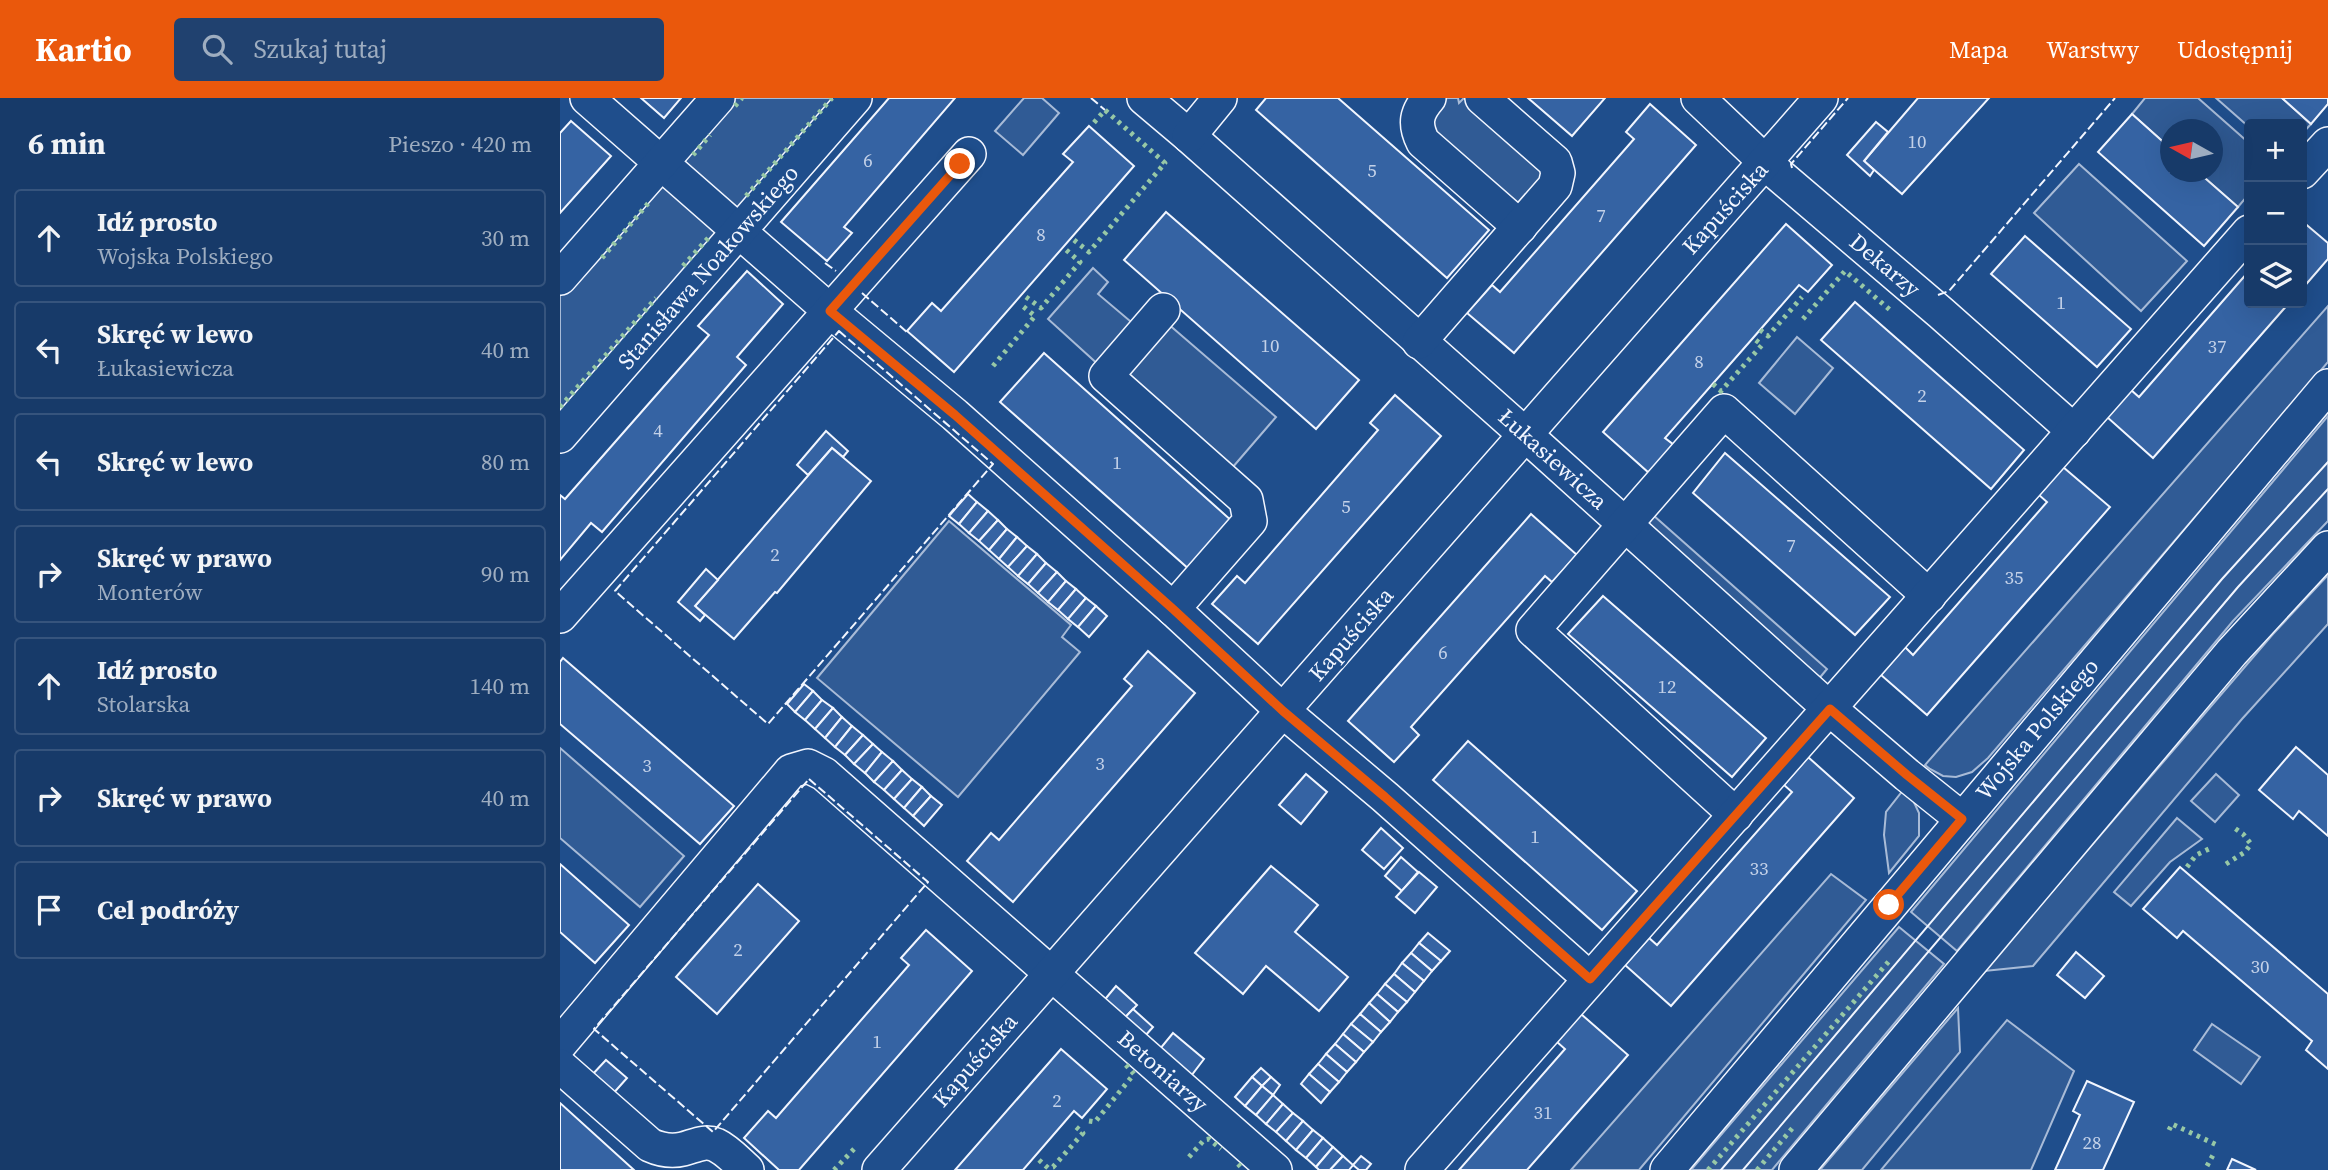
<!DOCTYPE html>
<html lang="pl">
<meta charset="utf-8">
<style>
:root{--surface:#173a69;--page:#20416f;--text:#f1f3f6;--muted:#9eadc0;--line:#36547d;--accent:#ea580c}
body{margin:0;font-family:"Source Serif 4",serif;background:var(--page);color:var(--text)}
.controls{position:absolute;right:21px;top:21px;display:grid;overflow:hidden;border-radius:7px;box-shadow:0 7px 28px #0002}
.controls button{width:63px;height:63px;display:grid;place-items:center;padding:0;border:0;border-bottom:2px solid var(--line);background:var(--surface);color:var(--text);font:35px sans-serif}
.compass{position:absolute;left:1600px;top:21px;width:63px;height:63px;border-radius:50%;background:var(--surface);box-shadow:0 7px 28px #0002;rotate:278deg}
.stop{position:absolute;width:21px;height:21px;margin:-16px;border:5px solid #ea580c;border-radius:50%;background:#fff}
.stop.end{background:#ea580c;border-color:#fff;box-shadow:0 2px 7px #0008}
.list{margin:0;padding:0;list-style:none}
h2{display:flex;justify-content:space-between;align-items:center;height:91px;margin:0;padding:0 28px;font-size:30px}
h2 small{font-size:23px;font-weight:400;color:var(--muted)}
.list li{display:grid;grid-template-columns:46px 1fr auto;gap:21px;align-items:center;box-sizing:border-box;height:98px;margin:0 14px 14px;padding:0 14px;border:2px solid var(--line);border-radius:7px}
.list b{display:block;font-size:26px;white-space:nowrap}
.list p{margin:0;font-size:23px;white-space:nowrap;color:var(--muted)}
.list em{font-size:23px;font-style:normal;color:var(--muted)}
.icon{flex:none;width:38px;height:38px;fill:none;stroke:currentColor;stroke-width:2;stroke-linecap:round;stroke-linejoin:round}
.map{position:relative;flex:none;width:1768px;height:1072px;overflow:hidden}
header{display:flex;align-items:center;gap:42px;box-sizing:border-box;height:98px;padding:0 35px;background:var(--accent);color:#fff}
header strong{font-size:33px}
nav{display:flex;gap:38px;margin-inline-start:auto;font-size:24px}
.search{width:490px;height:63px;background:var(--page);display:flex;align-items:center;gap:18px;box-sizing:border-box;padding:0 24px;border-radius:7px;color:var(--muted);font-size:26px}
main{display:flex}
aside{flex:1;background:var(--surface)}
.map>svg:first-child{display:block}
</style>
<header>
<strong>Kartio</strong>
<div class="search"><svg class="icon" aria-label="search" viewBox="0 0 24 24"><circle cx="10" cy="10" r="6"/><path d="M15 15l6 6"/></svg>Szukaj tutaj</div>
<nav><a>Mapa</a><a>Warstwy</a><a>Udostępnij</a></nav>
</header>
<main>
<aside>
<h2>6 min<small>Pieszo · 420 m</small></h2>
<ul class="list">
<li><svg class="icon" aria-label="ahead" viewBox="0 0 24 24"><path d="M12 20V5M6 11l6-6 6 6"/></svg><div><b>Idź prosto</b><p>Wojska Polskiego</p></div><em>30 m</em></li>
<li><svg class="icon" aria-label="left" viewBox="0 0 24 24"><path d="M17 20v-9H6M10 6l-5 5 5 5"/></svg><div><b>Skręć w lewo</b><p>Łukasiewicza</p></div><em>40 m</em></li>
<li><svg class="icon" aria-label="left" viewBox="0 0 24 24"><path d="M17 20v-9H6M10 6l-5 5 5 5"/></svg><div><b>Skręć w lewo</b></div><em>80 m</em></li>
<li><svg class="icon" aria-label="right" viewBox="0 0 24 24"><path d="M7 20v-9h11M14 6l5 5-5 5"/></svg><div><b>Skręć w prawo</b><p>Monterów</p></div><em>90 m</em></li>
<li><svg class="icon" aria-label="ahead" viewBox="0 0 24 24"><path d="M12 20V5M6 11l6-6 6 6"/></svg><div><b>Idź prosto</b><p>Stolarska</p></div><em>140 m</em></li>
<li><svg class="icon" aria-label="right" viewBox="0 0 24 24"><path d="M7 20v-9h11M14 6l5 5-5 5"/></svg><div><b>Skręć w prawo</b></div><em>40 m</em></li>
<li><svg class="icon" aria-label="arrive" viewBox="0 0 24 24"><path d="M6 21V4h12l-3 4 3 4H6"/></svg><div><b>Cel podróży</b></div></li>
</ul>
</aside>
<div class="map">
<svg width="1768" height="1072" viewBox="0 0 1768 1072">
<rect width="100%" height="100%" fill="#1f4e8c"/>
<!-- built -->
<g fill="#305b95" stroke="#a8bbd7" stroke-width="2">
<polygon points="170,0 285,0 0,325 0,193"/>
<polygon points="464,0 482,0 499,15 463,57 435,33"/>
<polygon points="887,0 898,0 899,5 904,0 979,67 984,76 966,104 953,107 871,36 868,21"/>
<polygon points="1585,0 1638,0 1689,45 1689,96 1678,109 1638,74 1652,74 1652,32 1610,32 1610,50 1572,16"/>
<polygon points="1656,0 1722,0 1751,26 1742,36 1742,26 1689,26 1689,29"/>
<polygon points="1519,66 1627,163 1581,213 1474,115"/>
<polygon points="533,170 548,184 538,196 576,228 541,269 488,221"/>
<polygon points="1768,208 1768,264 1428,660 1412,674 1396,679 1383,678 1370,671 1365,667"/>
<polygon points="607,225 716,319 666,377 557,282"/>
<polygon points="1237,239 1273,270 1235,316 1199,285"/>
<polygon points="1768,318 1768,423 1673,523 1397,853 1351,814"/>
<polygon points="1093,417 1267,571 1257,583 1082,429"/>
<polygon points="389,423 511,527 502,539 520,554 398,699 257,580"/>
<polygon points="1768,477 1768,526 1682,621 1473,868 1424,873 1713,536"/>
<polygon points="0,650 124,758 80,809 0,740"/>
<polygon points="1656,676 1679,697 1655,724 1631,703"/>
<polygon points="1344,691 1351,698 1359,715 1359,738 1329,775 1324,737 1326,714"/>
<polygon points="1617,720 1642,741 1610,764 1571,808 1554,794"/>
<polygon points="1271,776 1306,802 1079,1072 1011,1072"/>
<polygon points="1339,829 1384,866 1212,1072 1131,1072"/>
<polygon points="1398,910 1400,954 1302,1072 1260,1072"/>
<polygon points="1447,922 1514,973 1471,1072 1321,1072"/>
<polygon points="1652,926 1700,959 1681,986 1634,952"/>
</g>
<!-- building -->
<g fill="#3563a3" stroke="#f2f6ff" stroke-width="2">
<polygon points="81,0 121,0 104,20"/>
<polygon points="329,0 395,0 284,129 292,135 267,163 221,124"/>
<polygon points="706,0 778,0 929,132 887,180 696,12"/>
<polygon points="968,0 1045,0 1012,38"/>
<polygon points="1358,0 1429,0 1342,96 1304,63"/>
<polygon points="1722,0 1768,0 1768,6 1751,26"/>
<polygon points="1090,6 1136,47 954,255 907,215 932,187 940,194 1074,41 1066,34"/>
<polygon points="1572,16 1610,50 1610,74 1638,74 1678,109 1644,148 1538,54"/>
<polygon points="11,23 51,58 0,115 0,35"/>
<polygon points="1316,24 1328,34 1304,63 1314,72 1310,78 1287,57"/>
<polygon points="529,28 574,68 394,274 347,233 372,205 381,213 513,64 503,56"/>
<polygon points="606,114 799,282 756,331 564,162"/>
<polygon points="1742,123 1768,145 1768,161 1742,191"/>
<polygon points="1226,126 1272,167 1248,194 1239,187 1193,240 1105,340 1114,347 1089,375 1043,334"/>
<polygon points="1465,138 1571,231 1537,269 1431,176"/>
<polygon points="187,173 223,206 177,259 186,267 42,434 31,425 0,462 0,397 5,401 149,237 138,228"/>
<polygon points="1689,173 1689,205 1729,205 1593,360 1547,319 1571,292 1579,299"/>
<polygon points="1295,204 1464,352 1431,391 1261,242"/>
<polygon points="484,255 673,424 630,472 440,304"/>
<polygon points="835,297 881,338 698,546 652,506 677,478 685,485 818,332 810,325"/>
<polygon points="266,333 288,353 283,359 272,350 248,377 237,367"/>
<polygon points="272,350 311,383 217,495 215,494 174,541 135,508"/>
<polygon points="1165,355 1330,499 1295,537 1133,395"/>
<polygon points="1503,369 1550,409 1367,617 1321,577 1345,549 1353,557 1487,404 1479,397"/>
<polygon points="408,396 417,404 399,426 389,418"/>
<polygon points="417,404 428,413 409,435 399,426"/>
<polygon points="428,413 438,422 419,443 409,435"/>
<polygon points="971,416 1017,457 992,484 985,478 851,629 859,637 834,664 788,623"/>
<polygon points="438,422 447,431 429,452 419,443"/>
<polygon points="447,431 457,439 439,461 429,452"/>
<polygon points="457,439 467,448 448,469 439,461"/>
<polygon points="467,448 477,456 458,478 448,469"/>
<polygon points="477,456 486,465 468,486 458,478"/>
<polygon points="486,465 497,474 478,495 468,486"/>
<polygon points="146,471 158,482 135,508 145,517 140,523 118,504"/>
<polygon points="497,474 506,483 488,504 478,495"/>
<polygon points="506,483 516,491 498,512 488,504"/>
<polygon points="516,491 526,500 508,521 498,512"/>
<polygon points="1043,498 1206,640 1172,679 1008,536"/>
<polygon points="526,500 536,508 518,529 508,521"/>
<polygon points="536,508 547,518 529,539 518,529"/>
<polygon points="588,553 635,595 453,804 407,763 431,735 439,742 572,588 564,581"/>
<polygon points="3,560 174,708 140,746 0,626 0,564"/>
<polygon points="244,586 253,593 235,614 227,606"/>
<polygon points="253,593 262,602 245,622 235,614"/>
<polygon points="262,602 273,610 255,631 245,622"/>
<polygon points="273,610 282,619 265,640 255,631"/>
<polygon points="282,619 292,628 275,649 265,640"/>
<polygon points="292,628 303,637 285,657 275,649"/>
<polygon points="303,637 313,646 294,666 285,657"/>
<polygon points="908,643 1077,793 1042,832 873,682"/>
<polygon points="313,646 322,654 305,675 294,666"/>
<polygon points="1736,649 1768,677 1768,738 1739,713 1733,721 1699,692"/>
<polygon points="322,654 333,663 314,684 305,675"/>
<polygon points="1248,659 1294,700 1111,908 1065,867 1089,840 1097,847 1232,694 1224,687"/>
<polygon points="333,663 342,672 324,692 314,684"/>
<polygon points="342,672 352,681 334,701 324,692"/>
<polygon points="746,676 767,694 741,726 719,707"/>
<polygon points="352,681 362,689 344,710 334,701"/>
<polygon points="362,689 371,698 353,718 344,710"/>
<polygon points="371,698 382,707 364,728 353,718"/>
<polygon points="821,730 843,750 824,771 802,752"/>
<polygon points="841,759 858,774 842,793 825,778"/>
<polygon points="0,766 69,827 35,865 0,834"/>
<polygon points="711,768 758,807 735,834 788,879 759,913 706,868 683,896 635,855"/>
<polygon points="1620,769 1768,896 1768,971 1746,952 1752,943 1623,833 1617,840 1583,811"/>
<polygon points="859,774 877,789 855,815 836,799"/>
<polygon points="198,786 239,823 157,916 116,879"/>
<polygon points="366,832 412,873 239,1072 219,1072 184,1040 208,1013 216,1020 349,867 341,860"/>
<polygon points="868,835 890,853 881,863 859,845"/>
<polygon points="859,845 881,863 872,873 851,855"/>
<polygon points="1516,854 1544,878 1525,900 1497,877"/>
<polygon points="851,855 872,873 864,883 842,865"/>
<polygon points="842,865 864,883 855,894 834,876"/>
<polygon points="834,876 855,894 847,904 825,886"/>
<polygon points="825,886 847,904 838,914 817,896"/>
<polygon points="556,888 577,907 557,928 537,911"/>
<polygon points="817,896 838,914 830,924 809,905"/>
<polygon points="809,905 830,924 821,934 800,916"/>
<polygon points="573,911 593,929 577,947 557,928"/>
<polygon points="800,916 821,934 813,944 791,926"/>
<polygon points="1021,916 1068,957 967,1072 899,1072 1005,951 997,944"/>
<polygon points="791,926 813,944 804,954 783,936"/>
<polygon points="613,935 644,961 631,978 599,952"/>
<polygon points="783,936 804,954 796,964 775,946"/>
<polygon points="775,946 796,964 787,974 766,956"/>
<polygon points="501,951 547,991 522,1020 514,1013 463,1072 395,1072"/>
<polygon points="766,956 787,974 779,984 758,966"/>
<polygon points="46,962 67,980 51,998 31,978"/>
<polygon points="758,966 779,984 770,994 749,976"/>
<polygon points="701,970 711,979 702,988 692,979"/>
<polygon points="749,976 770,994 761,1005 741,986"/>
<polygon points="692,979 702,988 685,1008 675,999"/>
<polygon points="711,979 720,987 713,997 702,988"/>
<polygon points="1527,983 1574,1004 1543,1072 1495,1072 1520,1017 1513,1013"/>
<polygon points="702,988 713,997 696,1017 685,1008"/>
<polygon points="713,997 723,1006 706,1026 696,1017"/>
<polygon points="0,1005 74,1072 0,1072"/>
<polygon points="723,1006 733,1015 716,1034 706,1026"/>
<polygon points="733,1015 743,1023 726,1043 716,1034"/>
<polygon points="743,1023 753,1032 736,1052 726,1043"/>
<polygon points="753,1032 763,1040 746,1060 736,1052"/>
<polygon points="763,1040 773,1049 756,1069 746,1060"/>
<polygon points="773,1049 783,1058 770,1072 759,1072 756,1069"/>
<polygon points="783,1058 793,1067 789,1072 770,1072"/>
<polygon points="801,1058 811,1066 806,1072 799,1072 793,1067"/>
<polygon points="1672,1061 1696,1072 1667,1072"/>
</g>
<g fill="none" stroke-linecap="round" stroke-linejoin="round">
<defs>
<g id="minor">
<polyline points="27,0 270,213 395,317 613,511 723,613 825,699 1030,881"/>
<polyline points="584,0 629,38 978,348 1270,611 1347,677 1402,721"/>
<path d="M 869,0 C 856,15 854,26 863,44 L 960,129"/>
<polyline points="1138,0 1219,77 1381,215 1514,333"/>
<polyline points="629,38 660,0"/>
<polyline points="1742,74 1768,46"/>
<polyline points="0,180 158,0"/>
<polyline points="603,212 546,278 686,402 690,423 613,511"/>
<polyline points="859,244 995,88 998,75 995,64 922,0"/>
<polyline points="0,338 295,0"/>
<polyline points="0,518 409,56"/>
<polyline points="1176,717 973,532 1164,313 1369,498"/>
<polyline points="0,946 231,673 248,668 264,676 715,1072"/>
<path d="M 0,968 L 90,1047 C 101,1052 111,1054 123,1051 C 135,1048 144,1042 156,1047 C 167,1052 178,1064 187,1072"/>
<polyline points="319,1072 1261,0"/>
<polyline points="862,1072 1689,134"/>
<polyline points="1107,1072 1768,288"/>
<polyline points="1236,1072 1672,554 1768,450"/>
</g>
</defs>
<!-- minor casing -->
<use href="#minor" stroke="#f2f6ff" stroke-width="36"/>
<!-- minor -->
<use href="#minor" stroke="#1f4e8c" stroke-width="33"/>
<!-- tram -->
<g stroke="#f2f6ff" stroke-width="2">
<polyline points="1161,1072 1662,481 1768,364"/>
<polyline points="1183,1072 1678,489 1768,391"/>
</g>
<!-- hedge -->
<g stroke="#97c8a6" stroke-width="5" stroke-dasharray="3.5 5" stroke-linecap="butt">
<polyline points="175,8 182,0"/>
<polyline points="133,57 150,37"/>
<polyline points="186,98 272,0"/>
<polyline points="514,142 529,154 605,65 545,12 531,28"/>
<polyline points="42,160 90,103"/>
<polyline points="123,168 150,138"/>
<polyline points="466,199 481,210 520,164 505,151"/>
<polyline points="1243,221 1285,173 1330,212"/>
<polyline points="1200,232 1208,238 1242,199"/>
<polyline points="433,268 475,218 460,206"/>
<polyline points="1153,286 1161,293 1202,247 1193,240"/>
<polyline points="0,309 96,200"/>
<polyline points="1666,766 1685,754 1691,746 1683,736 1673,729"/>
<polyline points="1627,769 1636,757 1649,751"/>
<polyline points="529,1023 535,1024 574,976 565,966"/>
<polyline points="1609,1032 1612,1026 1657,1047"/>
<polyline points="629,1059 644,1042 649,1041 661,1051"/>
<polyline points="479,1062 488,1070 493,1069 523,1035 514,1027"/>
<polyline points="678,1066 684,1072"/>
<polyline points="1647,1068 1653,1057"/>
<polyline points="274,1072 295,1050"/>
<polyline points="1148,1072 1330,862"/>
<polyline points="1197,1072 1235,1027"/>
</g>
<!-- fence -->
<g stroke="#f2f6ff" stroke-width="2" stroke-dasharray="9 3.5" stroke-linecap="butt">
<polyline points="531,0 545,12"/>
<polyline points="1232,70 1231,66 1288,0"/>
<polyline points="265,165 276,173"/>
<polyline points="302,195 348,235"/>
<polyline points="1378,197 1389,193 1555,0"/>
<polygon points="279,233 433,366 208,626 55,493"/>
<polygon points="249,681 368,784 153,1034 34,931"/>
</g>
</g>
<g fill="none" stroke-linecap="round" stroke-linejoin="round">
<!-- route -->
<polyline stroke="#ea580c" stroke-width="9" points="400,66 270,213 395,317 613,511 723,613 825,699 1030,881 1270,611 1347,677 1402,721 1329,807"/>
</g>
<g text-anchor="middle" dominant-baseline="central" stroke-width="5" stroke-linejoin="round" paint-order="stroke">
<!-- number labels -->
<g font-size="19" fill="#c3d1e8">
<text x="1357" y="43">10</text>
<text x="308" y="62">6</text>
<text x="812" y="72">5</text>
<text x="1041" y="117">7</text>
<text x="481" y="136">8</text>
<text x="1501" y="204">1</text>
<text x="710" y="247">10</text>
<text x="1657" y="248">37</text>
<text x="1139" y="263">8</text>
<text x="1362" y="297">2</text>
<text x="98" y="332">4</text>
<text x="557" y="364">1</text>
<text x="786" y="408">5</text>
<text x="1231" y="447">7</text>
<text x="215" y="456">2</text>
<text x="1454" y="479">35</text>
<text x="883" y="554">6</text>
<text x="1107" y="588">12</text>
<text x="540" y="665">3</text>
<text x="87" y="667">3</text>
<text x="975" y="738">1</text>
<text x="1199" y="770">33</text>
<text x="178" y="851">2</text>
<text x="1700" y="868">30</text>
<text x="317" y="943">1</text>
<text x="497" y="1002">2</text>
<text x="983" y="1014">31</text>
<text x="1532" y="1044">28</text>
</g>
<!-- street labels -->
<g font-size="23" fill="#f2f6ff" stroke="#1f4e8c">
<text transform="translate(1165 110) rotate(-48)">Kapuściska</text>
<text transform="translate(1325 167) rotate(40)">Dekarzy</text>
<text transform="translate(148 169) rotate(-49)">Stanisława Noakowskiego</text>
<text transform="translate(993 361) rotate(42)">Łukasiewicza</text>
<text transform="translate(791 536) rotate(-49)">Kapuściska</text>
<text transform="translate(1477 631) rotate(-50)">Wojska Polskiego</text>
<text transform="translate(415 962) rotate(-49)">Kapuściska</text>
<text transform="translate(603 973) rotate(41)">Betoniarzy</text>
</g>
</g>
</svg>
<div class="controls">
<button>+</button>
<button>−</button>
<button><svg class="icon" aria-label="layers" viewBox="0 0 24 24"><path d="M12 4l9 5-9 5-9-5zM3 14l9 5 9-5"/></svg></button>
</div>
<svg class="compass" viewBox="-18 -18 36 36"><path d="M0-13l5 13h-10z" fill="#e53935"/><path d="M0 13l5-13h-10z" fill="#9eadc0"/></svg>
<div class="stop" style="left:1329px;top:807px"></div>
<div class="stop end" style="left:400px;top:66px"></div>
</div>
</main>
